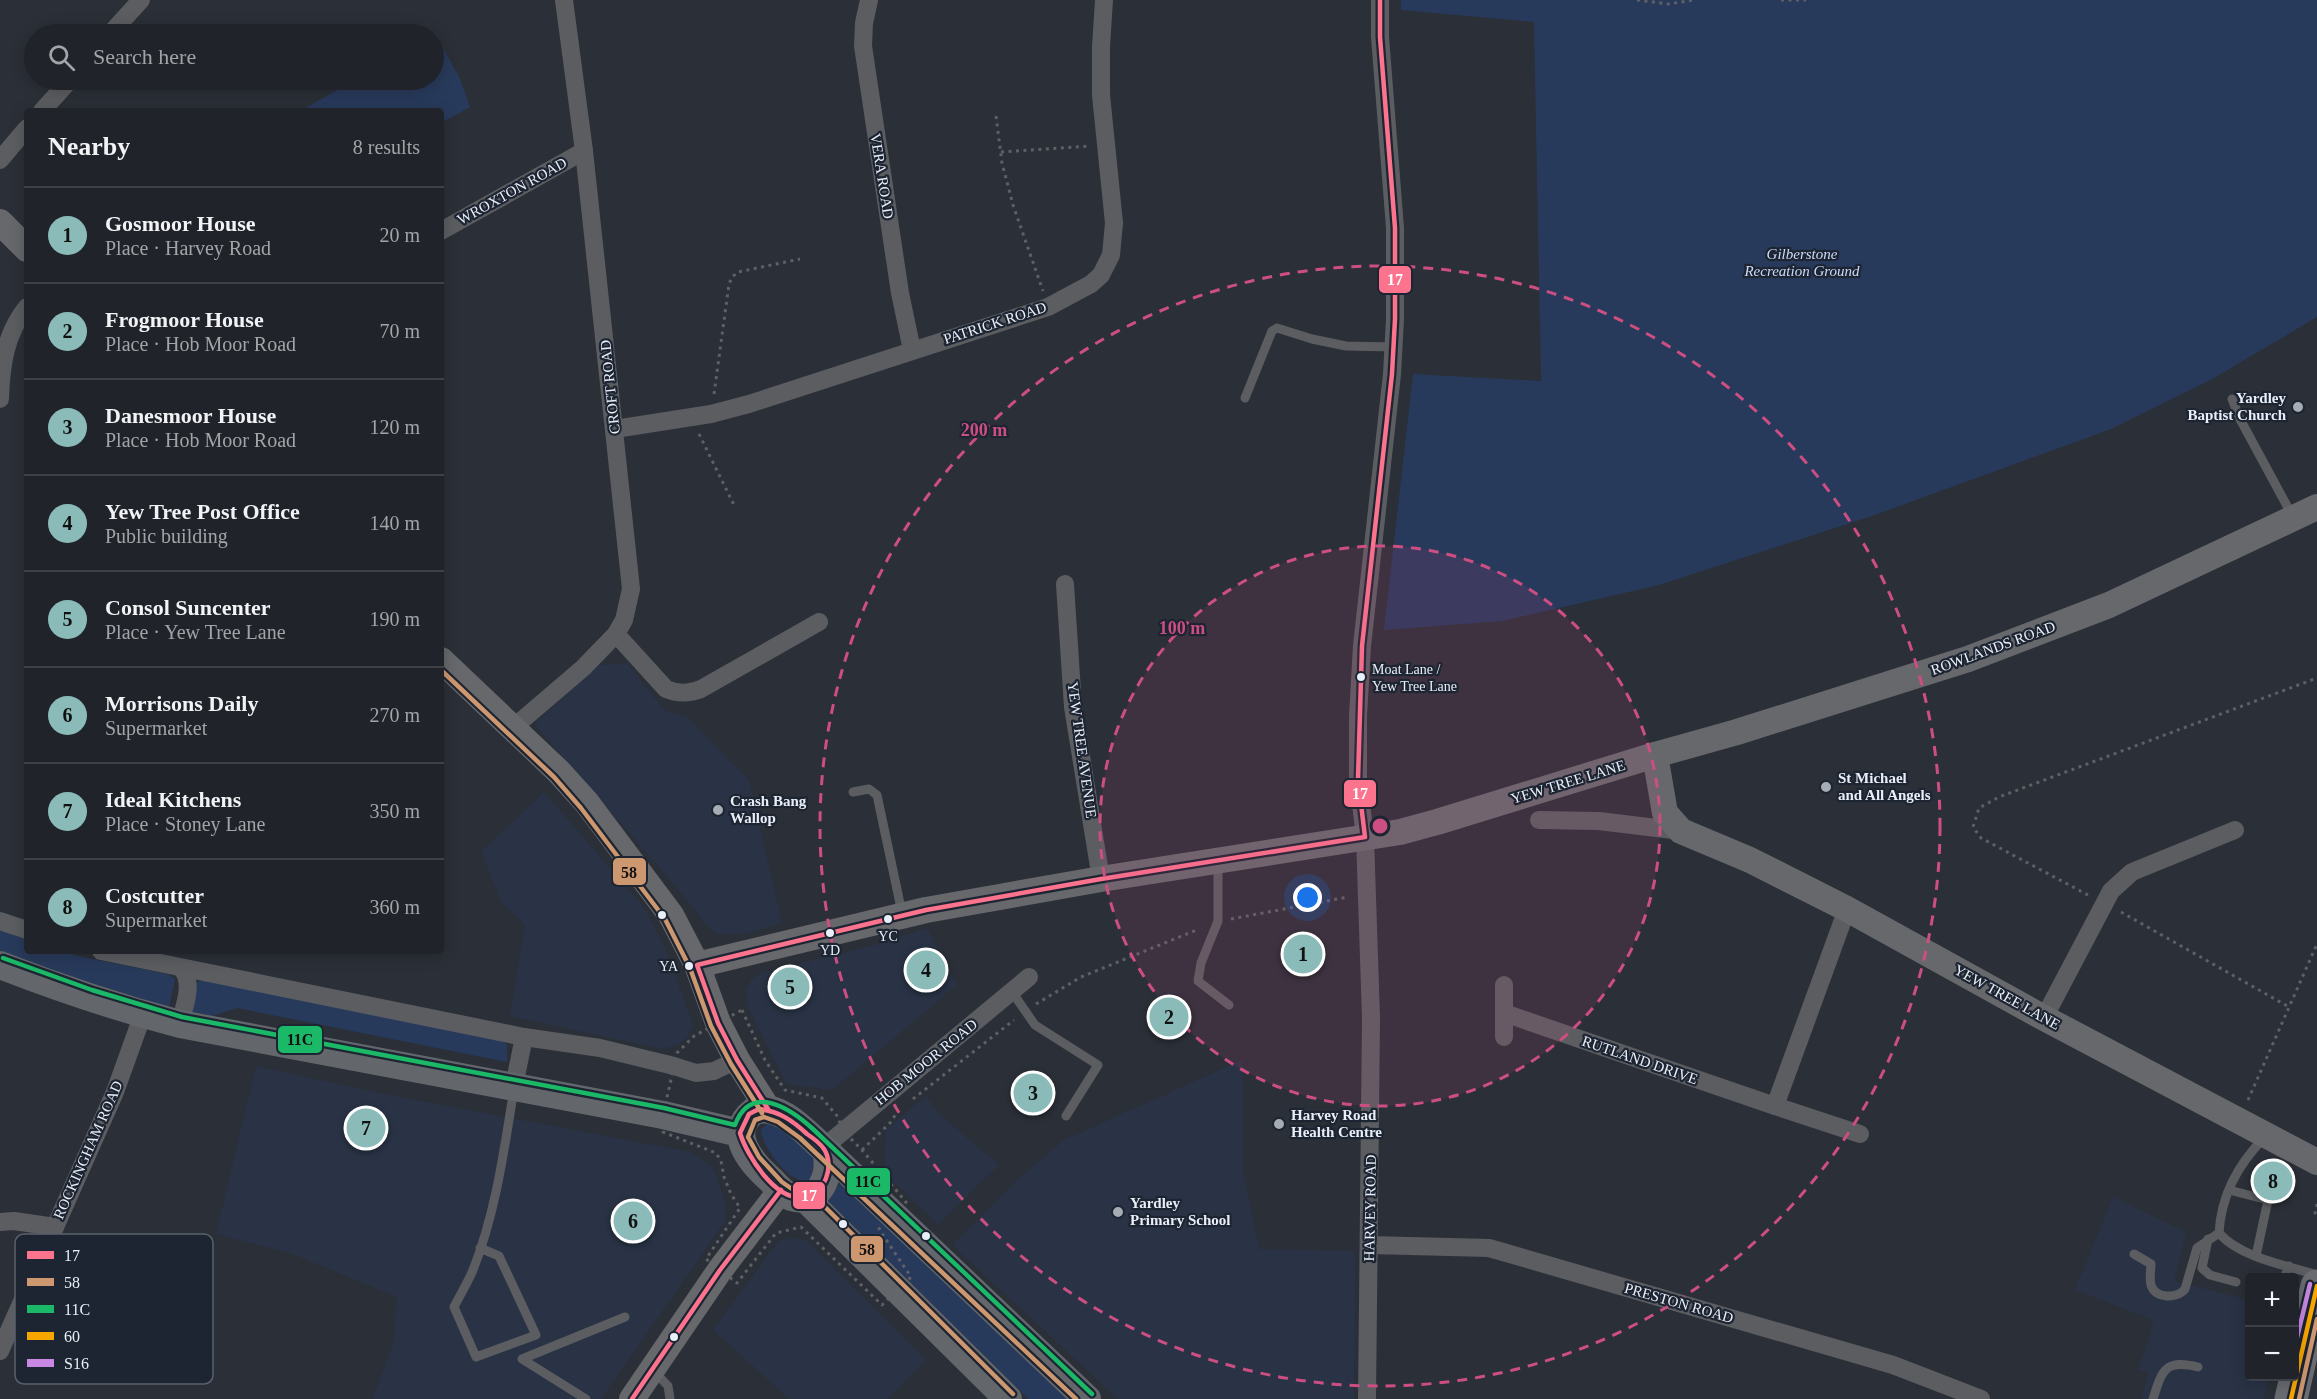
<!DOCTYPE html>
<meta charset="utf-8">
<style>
:root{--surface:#202329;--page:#2d2f35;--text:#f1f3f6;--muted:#a2a4a8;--line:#3d4046;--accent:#8bbbb9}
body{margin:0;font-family:Georgia,serif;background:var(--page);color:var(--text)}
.controls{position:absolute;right:18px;bottom:18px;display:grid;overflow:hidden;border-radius:6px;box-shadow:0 3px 15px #0003}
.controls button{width:54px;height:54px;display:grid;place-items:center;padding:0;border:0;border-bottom:2px solid var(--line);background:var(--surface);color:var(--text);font:30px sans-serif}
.you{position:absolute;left:1308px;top:898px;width:21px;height:21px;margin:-15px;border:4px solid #fff;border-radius:50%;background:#1a73e8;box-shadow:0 0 0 9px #1a73e833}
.badge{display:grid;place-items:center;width:39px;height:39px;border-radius:50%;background:var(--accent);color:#111;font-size:20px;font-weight:700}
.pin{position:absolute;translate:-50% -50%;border:3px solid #fff;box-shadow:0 2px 6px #0006}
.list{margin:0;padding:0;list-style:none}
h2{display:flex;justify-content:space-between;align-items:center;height:78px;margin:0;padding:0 24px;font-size:26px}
h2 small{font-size:20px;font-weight:400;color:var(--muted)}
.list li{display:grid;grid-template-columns:39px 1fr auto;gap:18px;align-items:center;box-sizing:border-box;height:96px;padding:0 24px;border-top:2px solid var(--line)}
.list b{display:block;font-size:22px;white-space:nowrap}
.list p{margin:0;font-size:20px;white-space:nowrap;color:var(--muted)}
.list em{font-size:20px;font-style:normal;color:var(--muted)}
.icon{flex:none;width:33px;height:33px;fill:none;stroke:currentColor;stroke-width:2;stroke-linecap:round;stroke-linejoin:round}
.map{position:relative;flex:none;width:2317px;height:1399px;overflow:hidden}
.search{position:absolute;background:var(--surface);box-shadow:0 3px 15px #0003;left:24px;top:24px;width:420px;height:66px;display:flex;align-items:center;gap:15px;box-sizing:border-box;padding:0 21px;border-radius:33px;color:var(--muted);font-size:22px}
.panel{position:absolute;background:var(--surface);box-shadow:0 3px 15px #0003;left:24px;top:108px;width:420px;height:846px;border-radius:6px}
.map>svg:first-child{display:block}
</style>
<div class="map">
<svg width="2317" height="1399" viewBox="0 0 2317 1399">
<rect width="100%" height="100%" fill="#2b2f37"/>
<!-- built -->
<g fill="#293345">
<polygon points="627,663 664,710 687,717 749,780 782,923 745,934 717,934 710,929 672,882 534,724 598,665"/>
<polygon points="544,792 643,906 652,922 667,952 693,1025 687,1038 681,1043 662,1049 510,1016 525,925 501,901 481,852"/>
<polygon points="927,928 957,985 832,1090 786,1084 747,1005 745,991 751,980 761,973 875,945"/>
<polygon points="1242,1060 1242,1166 1259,1249 1355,1251 1354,1399 1118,1399 952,1245 1017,1180 1064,1140"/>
<polygon points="256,1066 379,1093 691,1152 710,1165 716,1175 725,1200 726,1220 601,1399 373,1399 393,1343 397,1297 290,1253 216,1234"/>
<polygon points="926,1096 938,1113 999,1165 938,1225 885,1173 886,1129"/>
<polygon points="2113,1197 2186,1232 2174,1281 2249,1300 2250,1376 2269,1377 2264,1399 2142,1399 2148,1371 2138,1370 2153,1326 2151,1319 2075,1290"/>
<polygon points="794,1238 807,1241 926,1360 888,1399 789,1399 713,1330 779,1240"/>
</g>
<!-- green -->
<g fill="#283a5b">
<polygon points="1401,0 2317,0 2317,317 2214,378 2111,429 1869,517 1659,585 1502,621 1384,630 1413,374 1541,381 1534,22 1401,10"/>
<polygon points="435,33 460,79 470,107 441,123 441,111 300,111 355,80 434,80 432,34"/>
<polygon points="0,927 27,937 27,951 64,951 78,956 167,974 175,979 169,1007 43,969 0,950"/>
<polygon points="205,979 499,1038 507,1044 507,1062 237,1008 212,1016 192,1012 197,982"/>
<path d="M 767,1124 L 775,1124 L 815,1157 L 810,1182 C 803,1181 798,1180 792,1176 C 781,1170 760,1142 761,1129 Z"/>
<polygon points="843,1181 1069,1399 1028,1399 828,1201 837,1187"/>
</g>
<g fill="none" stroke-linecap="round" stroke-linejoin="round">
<!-- path -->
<g stroke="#5e6064" stroke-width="3" stroke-dasharray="3 4.5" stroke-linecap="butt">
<polyline points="1637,0 1669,4 1693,0"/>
<polyline points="1781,0 1806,0"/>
<polyline points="996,116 1002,163 1013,205 1043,291"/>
<polyline points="1001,152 1089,146"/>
<polyline points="714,394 729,284 732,277 738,272 800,259"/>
<polyline points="699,434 734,505"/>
<polyline points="2088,895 1981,838 1973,827 1979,808 1999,797 2317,678"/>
<polyline points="2121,912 2289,1007"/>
<polyline points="1231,919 1348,897"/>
<polyline points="1036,1004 1081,977 1199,929"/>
<polygon points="742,1010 765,1060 785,1090 822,1098 838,1117 842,1130 862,1150 906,1202 879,1229 911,1277 882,1305 801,1227 776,1233 737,1283 706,1259 740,1208 731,1194 724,1177 721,1161 716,1153 663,1132 663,1115 677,1053 694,1036"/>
<polyline points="913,1099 1014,1020"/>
<polyline points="2248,1100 2317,944"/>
<polyline points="862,1150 890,1123 898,1111"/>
<polyline points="2317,1204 2315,1213 2317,1214"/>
</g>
<!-- lane -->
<g stroke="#5b5d61" stroke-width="9">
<polyline points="1245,398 1272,331 1277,328 1312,339 1346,346 1394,347"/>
<polyline points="2232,399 2240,419 2293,517"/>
<polyline points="853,792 869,789 877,795 902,913"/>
<polyline points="1218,862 1218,921 1201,963 1198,981 1229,1005"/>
<polyline points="1012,992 1035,1025 1098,1065 1066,1116"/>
<path d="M 2265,1137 C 2239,1163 2221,1196 2219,1233 C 2239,1257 2288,1266 2317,1275"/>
<polyline points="2229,1190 2268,1200 2256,1256"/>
<polyline points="2208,1239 2202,1268 2210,1275 2236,1282"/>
<path d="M 480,1248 L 499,1256 L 536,1335 L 476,1357 L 454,1307 C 460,1295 468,1282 473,1270 C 496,1212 504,1150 514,1089"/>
<path d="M 2134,1254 L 2151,1264 C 2151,1270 2149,1278 2151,1285 C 2155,1299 2177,1299 2185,1289 L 2197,1248 L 2219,1233"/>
<polyline points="2284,1278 2289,1266"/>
<polyline points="654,1371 668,1386 670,1399"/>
<polyline points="586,1399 522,1359 625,1317"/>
<path d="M 2153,1399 C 2162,1370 2165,1359 2198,1367"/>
</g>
<!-- street -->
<g stroke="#5b5d61" stroke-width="18">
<polyline points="869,0 864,23 863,46 900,293 912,350"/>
<polyline points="110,34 141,0"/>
<polyline points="42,111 70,80"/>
<polyline points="0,160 27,128"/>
<polyline points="441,231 584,151"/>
<path d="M 0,399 C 1,366 5,334 27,307"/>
<polyline points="615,429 711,414 749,404 1048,307 1091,284 1101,275 1111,255 1114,223 1101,95 1101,47 1104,0"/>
<polyline points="1065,584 1073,707 1101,879"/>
<path d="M 616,634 L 666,689 C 678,694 688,694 701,689 L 819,622"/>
<polyline points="514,727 583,668 616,634 624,620 631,589 584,151 564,0"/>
<polyline points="1539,820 1599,821 1681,831"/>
<polyline points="0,921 27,930"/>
<polyline points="101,951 524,1037 514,1086"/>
<polyline points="1504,985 1504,1037"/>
<polyline points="1504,1013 1775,1106 1847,909"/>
<polyline points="2044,1018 2111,891 2132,872 2235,830"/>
<path d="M 180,1024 C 184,1007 194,983 182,969"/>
<polyline points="524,1037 600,1048 674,1066 696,1073 714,1071 737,1060"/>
<polyline points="1775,1106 1860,1134"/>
<polyline points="823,1148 1029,977"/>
<polyline points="0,1222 14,1221 55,1227"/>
<polyline points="1369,1245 1489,1248 1893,1365 1981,1399"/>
<polyline points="0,1351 115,1092 143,1014"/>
<polyline points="1367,1399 1371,1018 1365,837 1358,779 1358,716 1362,646 1392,374 1395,319 1395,228 1380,37 1380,0"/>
</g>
<!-- secondary -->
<g stroke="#66686c" stroke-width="26">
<polyline points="0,222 27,249"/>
<polyline points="441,660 559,772 587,803 671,915 697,965 718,1023 737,1060 768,1109"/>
<polyline points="1655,755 1665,813 1681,831 1750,860 1847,909 2044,1018 2317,1162"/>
<polyline points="697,965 926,910 1101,879 1400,832 1437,822 1655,755 1737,732 1968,659 2109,605 2317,507"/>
<polyline points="632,1399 720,1270 781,1190"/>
</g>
<!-- primary -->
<g stroke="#63666b" stroke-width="28">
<path d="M 0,965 C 59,988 119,1008 180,1024 L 663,1115 L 740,1133"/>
<path d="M 827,1154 C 830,1176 820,1206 791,1197 C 783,1194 776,1185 770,1179 C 750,1161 726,1133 754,1111 C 780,1102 805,1132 823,1148 L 1087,1399"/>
<polyline points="805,1198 1008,1399"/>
</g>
<!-- highway -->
<polyline stroke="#6a6c72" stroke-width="33" points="2291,1399 2317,1286"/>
<defs>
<g id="bus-1">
<path d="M 759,1109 C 779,1111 793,1121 807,1134 C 813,1138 820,1143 824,1149 C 835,1166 825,1194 804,1197 C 776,1202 747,1156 740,1133 L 749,1114 Z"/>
<polyline points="768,1109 737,1060 718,1023 697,965 926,910 1101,879 1365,837 1358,779 1362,646 1392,374 1395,319 1395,228 1380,37 1380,0"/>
<polyline points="632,1399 720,1270 781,1190"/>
</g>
<g id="bus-2">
<polyline points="441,670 554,777 581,808 665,919 690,968 711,1026 731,1064 762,1113"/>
<polyline points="1013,1394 819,1201 810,1194 792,1189 782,1182 759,1157 748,1137 755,1120 764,1117 778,1122 800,1138 1076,1399"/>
<polyline points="2299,1399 2317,1319"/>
</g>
<path id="bus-3" d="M 3,958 L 92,990 L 182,1017 L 664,1108 L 735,1125 C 751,1082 791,1109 813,1129 L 1092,1394"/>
<polyline id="bus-4" points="2291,1399 2317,1286"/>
<polyline id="bus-5" points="2294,1350 2310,1284"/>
</defs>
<!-- bus-1 casing -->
<use href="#bus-1" stroke="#1d2432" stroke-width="9"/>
<!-- bus-2 casing -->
<use href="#bus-2" stroke="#1d2432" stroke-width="9"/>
<!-- bus-3 casing -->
<use href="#bus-3" stroke="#1d2432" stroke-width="9"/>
<!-- bus-4 casing -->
<use href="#bus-4" stroke="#1d2432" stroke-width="9"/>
<!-- bus-5 casing -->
<use href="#bus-5" stroke="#1d2432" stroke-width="9"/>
<!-- bus-1 -->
<use href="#bus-1" stroke="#fc738d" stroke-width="4.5"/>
<!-- bus-2 -->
<use href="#bus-2" stroke="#cd976f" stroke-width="4.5"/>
<!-- bus-3 -->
<use href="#bus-3" stroke="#1ab867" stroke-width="4.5"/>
<!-- bus-4 -->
<use href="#bus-4" stroke="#f7a600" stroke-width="4.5"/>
<!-- bus-5 -->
<use href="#bus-5" stroke="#c787e3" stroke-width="4.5"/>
</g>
<!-- distance rings -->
<circle cx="1380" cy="826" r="280" fill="#cc4e82" fill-opacity=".12"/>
<g fill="none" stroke="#cc4e82" stroke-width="3" stroke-dasharray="10 8">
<circle cx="1380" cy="826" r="280"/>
<circle cx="1380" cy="826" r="560"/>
</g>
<!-- markers -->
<g fill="#a6acb4" stroke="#1d2432" stroke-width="2">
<circle cx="2298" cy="407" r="6"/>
<circle cx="1826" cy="787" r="6"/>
<circle cx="718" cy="810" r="6"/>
<circle cx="1279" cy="1124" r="6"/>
<circle cx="1118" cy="1212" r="6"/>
</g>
<g fill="#e9eff8" stroke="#1d2432" stroke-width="2">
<circle cx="1361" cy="677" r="5"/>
<circle cx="662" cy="915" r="5"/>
<circle cx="888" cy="919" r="5"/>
<circle cx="830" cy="933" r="5"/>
<circle cx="689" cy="966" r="5"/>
<circle cx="843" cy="1224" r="5"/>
<circle cx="926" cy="1236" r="5"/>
<circle cx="674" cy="1337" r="5"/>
</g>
<g text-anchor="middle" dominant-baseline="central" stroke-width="4.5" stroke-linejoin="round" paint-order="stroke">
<!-- bus labels -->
<g font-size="14" fill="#e9eff8" stroke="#1d2432">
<text x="1372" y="669" text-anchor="start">Moat Lane /<tspan x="1372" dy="17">Yew Tree Lane</tspan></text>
<text x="888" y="936">YC</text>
<text x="830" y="950">YD</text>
<text x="678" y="966" text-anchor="end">YA</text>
</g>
<!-- street labels -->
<g font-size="15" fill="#e9eff8" stroke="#1d2432">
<text transform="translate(882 176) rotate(81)">VERA ROAD</text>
<text transform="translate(512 191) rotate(-29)">WROXTON ROAD</text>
<text transform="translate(995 323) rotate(-18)">PATRICK ROAD</text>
<text transform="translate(610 387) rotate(-96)">CROFT ROAD</text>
<text transform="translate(1993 648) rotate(-20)">ROWLANDS ROAD</text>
<text transform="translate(1082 750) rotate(82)">YEW TREE AVENUE</text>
<text transform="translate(1568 782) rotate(-17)">YEW TREE LANE</text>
<text transform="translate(2007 997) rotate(29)">YEW TREE LANE</text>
<text transform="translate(1640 1060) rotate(19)">RUTLAND DRIVE</text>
<text transform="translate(926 1062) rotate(-39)">HOB MOOR ROAD</text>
<text transform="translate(88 1150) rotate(-66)">ROCKINGHAM ROAD</text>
<text transform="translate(1370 1208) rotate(-89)">HARVEY ROAD</text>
<text transform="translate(1679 1303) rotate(16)">PRESTON ROAD</text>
</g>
<!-- park labels -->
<g font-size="15" font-style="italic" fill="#cadcfc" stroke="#1d2432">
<text x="1802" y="254">Gilberstone<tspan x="1802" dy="17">Recreation Ground</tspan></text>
</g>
<!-- poi labels -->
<g font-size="15" font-weight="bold" fill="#e9eff8" stroke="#1d2432" text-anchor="start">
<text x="2286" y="398" text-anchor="end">Yardley<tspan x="2286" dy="17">Baptist Church</tspan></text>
<text x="1838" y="778">St Michael<tspan x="1838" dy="17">and All Angels</tspan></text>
<text x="730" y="801">Crash Bang<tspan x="730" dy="17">Wallop</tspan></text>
<text x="1291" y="1115">Harvey Road<tspan x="1291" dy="17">Health Centre</tspan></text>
<text x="1130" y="1203">Yardley<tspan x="1130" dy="17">Primary School</tspan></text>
</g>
</g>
<!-- legend -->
<rect x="15" y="1234" width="198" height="150" rx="9" fill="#1d2432" stroke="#5a616d" stroke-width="1.5"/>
<rect x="27" y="1251" width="27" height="8" fill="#fc738d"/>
<rect x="27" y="1278" width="27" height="8" fill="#cd976f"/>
<rect x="27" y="1305" width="27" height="8" fill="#1ab867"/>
<rect x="27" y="1332" width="27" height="8" fill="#f7a600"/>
<rect x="27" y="1359" width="27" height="8" fill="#c787e3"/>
<g font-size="16" fill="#e9eff8">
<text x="64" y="1261">17</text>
<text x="64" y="1288">58</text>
<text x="64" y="1315">11C</text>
<text x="64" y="1342">60</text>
<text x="64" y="1369">S16</text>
</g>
<circle cx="1380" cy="826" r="9" fill="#cc4e82" stroke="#1d2432" stroke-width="3"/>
<g font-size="18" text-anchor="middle" font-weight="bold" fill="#cc4e82" stroke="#1d2432" stroke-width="4.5" stroke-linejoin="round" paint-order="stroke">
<text x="984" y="436">200 m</text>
<text x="1182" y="634">100 m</text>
</g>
<g stroke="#1d2432" stroke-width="2">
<rect x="1378" y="265" width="34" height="29" rx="6" fill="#fc738d"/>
<rect x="1343" y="779" width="34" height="29" rx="6" fill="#fc738d"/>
<rect x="612" y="857" width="35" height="29" rx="6" fill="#cd976f"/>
<rect x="277" y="1025" width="46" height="29" rx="6" fill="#1ab867"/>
<rect x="846" y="1167" width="45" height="29" rx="6" fill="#1ab867"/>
<rect x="792" y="1181" width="34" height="29" rx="6" fill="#fc738d"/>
<rect x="850" y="1235" width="34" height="28" rx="6" fill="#cd976f"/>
</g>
<g font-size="16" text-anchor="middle" font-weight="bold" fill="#fff">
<text x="1395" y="285">17</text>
<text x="1360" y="799">17</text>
<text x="809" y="1201">17</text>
</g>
<g font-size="16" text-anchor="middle" font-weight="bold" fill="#111">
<text x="629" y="878">58</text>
<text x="300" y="1045">11C</text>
<text x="868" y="1187">11C</text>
<text x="867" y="1255">58</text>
</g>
</svg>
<div class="controls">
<button>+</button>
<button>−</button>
</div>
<div class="you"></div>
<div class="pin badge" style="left:1303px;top:954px">1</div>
<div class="pin badge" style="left:1169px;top:1017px">2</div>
<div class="pin badge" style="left:1033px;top:1093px">3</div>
<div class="pin badge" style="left:926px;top:970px">4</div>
<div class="pin badge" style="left:790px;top:987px">5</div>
<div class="pin badge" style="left:633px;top:1221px">6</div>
<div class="pin badge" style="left:366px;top:1128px">7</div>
<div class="pin badge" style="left:2273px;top:1181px">8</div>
<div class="search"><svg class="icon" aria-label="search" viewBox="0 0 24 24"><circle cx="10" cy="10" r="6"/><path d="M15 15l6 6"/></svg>Search here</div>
<section class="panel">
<h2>Nearby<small>8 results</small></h2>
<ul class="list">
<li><span class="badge">1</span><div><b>Gosmoor House</b><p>Place · Harvey Road</p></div><em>20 m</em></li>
<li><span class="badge">2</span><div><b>Frogmoor House</b><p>Place · Hob Moor Road</p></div><em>70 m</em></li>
<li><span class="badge">3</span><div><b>Danesmoor House</b><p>Place · Hob Moor Road</p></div><em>120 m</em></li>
<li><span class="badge">4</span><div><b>Yew Tree Post Office</b><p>Public building</p></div><em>140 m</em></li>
<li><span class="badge">5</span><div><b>Consol Suncenter</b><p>Place · Yew Tree Lane</p></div><em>190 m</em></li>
<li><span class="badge">6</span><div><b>Morrisons Daily</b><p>Supermarket</p></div><em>270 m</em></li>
<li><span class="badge">7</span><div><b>Ideal Kitchens</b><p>Place · Stoney Lane</p></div><em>350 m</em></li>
<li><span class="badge">8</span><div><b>Costcutter</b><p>Supermarket</p></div><em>360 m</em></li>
</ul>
</section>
</div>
